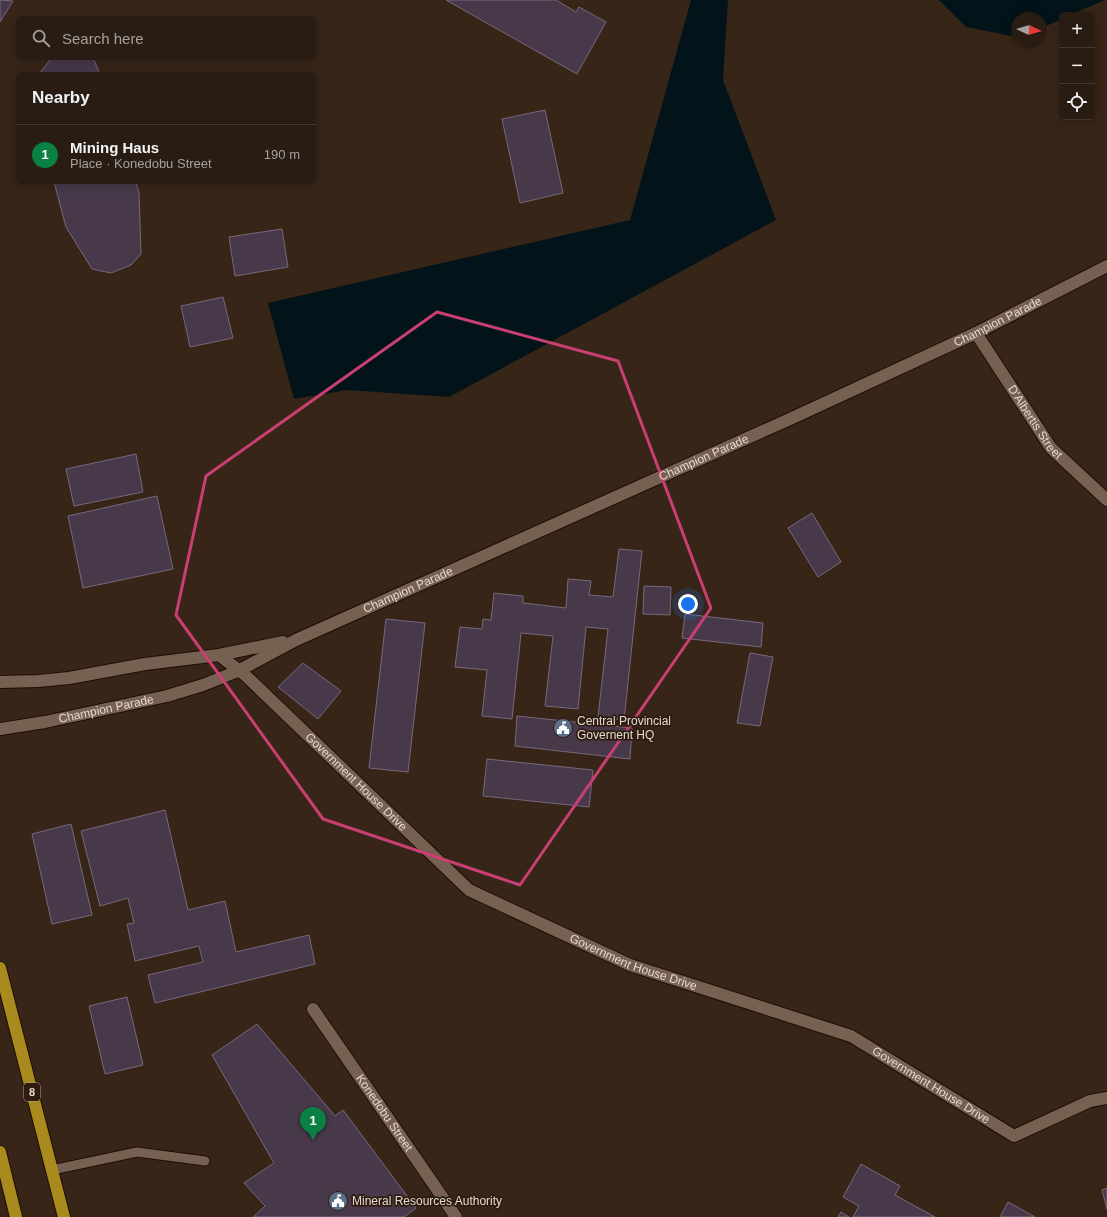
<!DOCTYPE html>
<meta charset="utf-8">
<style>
:root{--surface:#291c12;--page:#31251b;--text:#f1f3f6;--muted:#a5a19f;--line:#453a32;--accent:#0b8043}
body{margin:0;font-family:Helvetica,sans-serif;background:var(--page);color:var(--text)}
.controls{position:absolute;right:12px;top:12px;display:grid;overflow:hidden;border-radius:6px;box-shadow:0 2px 10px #0003}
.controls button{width:36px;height:36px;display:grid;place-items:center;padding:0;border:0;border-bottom:1px solid var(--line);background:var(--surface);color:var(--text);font:20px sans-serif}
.compass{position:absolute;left:1011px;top:12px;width:36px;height:36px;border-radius:50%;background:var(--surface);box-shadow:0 2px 10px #0003;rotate:94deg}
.you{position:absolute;left:688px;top:604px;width:14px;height:14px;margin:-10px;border:3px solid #fff;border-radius:50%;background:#1a73e8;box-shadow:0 0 0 6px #1a73e833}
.badge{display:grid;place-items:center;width:26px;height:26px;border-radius:50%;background:var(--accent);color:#fff;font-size:13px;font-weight:700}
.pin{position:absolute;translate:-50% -33px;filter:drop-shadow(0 1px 2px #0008)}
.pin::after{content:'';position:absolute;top:21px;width:14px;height:12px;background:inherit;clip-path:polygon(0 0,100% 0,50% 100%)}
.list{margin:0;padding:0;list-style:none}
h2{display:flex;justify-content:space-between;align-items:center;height:52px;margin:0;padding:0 16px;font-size:17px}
h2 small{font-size:13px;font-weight:400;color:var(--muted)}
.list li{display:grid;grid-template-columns:26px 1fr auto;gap:12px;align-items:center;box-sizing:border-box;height:60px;padding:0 16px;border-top:1px solid var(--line)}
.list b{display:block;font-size:15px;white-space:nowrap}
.list p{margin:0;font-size:13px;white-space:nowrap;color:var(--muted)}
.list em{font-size:13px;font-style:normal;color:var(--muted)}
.icon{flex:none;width:22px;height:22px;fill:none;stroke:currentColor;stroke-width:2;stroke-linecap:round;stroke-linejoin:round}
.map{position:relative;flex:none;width:1107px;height:1217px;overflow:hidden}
.search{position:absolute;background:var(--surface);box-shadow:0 2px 10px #0003;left:16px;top:16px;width:300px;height:44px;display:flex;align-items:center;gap:10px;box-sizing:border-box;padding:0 14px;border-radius:6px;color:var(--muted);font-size:15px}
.panel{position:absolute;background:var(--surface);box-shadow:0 2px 10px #0003;left:16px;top:72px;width:300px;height:112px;border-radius:6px}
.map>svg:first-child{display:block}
</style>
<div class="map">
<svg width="1107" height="1217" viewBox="0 0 1107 1217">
<rect width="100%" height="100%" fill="#372518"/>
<!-- water -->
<g fill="#021419">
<polygon points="691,0 728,0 723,80 776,220 449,397 348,390 294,399 268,303 630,220"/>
<polygon points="939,0 1105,0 1070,15 1062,15 1062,19 1041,28 1041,18 1017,18 1017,37 966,27"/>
</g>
<!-- building -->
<g fill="#47394a" stroke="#78687c">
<polygon points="0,0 13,1 0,22"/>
<polygon points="446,0 556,0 576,12 579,7 606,22 577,74"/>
<polygon points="55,58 93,58 100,74 39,74 50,60"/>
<polygon points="545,110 563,193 520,203 502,119"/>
<polygon points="54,182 136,182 139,193 141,254 131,265 111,273 92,269 66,227"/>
<polygon points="282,229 288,267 235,276 229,237"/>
<polygon points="223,297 233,338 190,347 181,306"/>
<polygon points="136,454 143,492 74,506 66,469"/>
<polygon points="157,496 173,569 83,588 68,516"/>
<polygon points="812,513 841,562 818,577 788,528"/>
<polygon points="619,549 642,551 624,720 598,717 608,629 586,627 578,709 545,706 553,636 521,633 512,719 482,716 487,670 455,667 460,627 482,629 483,619 491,620 494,593 523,596 523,603 566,608 568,579 591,581 589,595 613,597"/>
<polygon points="644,586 671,587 670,615 643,614"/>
<polygon points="685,614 763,623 761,647 682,638"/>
<polygon points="386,619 425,623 408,772 369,768"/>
<polygon points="750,653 773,657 760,726 737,723"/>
<polygon points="303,663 341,691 318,719 278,687"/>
<polygon points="517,716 632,728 630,759 515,746"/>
<polygon points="487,759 593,770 589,807 483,796"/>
<polygon points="165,810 188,910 225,901 236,952 309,935 315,964 155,1003 148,975 203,962 199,946 135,961 127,924 134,923 128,898 100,906 81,831"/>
<polygon points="71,824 92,915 52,924 32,834"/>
<polygon points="127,997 143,1065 105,1074 89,1006"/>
<polygon points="257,1024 335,1116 343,1110 416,1208 404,1217 253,1217 265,1206 244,1183 274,1163 212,1055"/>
<polygon points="861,1164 900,1186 895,1195 935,1217 853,1217 859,1206 843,1197"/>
<polygon points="1107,1188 1107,1209 1102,1190"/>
<polygon points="1008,1202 1035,1217 1000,1217"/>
<polygon points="841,1212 849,1217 838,1217"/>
</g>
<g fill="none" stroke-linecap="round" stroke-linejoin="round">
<defs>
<polyline id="lane" points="52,1170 137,1152 205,1161"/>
<g id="street">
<path id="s1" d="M 976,333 L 1051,448 L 1107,500"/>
<path id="s2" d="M 219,655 L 245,675 L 469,890 L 630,965 L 851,1036 L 1014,1136 L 1090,1101 L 1107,1098"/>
<path id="s3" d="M 313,1009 L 456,1217"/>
</g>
<g id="secondary">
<polyline points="0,682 38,681 69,678 145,664 219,655 283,642"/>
<path id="s4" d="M 0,729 L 45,722 L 167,696 L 203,685 L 238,671 L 296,640 L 790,419 L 976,333 L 1107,266"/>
</g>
<g id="highway">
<polyline points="0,968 64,1217"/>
<polyline points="0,1152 16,1217"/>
</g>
</defs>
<!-- lane casing -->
<use href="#lane" stroke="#1e0e03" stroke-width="11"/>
<!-- street casing -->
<use href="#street" stroke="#1e0e03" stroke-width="14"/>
<!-- secondary casing -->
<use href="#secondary" stroke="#1e0e03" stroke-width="14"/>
<!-- highway casing -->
<use href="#highway" stroke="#1e0e03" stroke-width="14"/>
<!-- lane -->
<use href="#lane" stroke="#756051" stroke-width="9"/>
<!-- street -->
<use href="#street" stroke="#756051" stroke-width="12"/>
<!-- secondary -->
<use href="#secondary" stroke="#756051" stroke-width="12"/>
<!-- highway -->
<use href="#highway" stroke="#a98a1f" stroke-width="12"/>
</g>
<!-- marked area -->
<path fill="none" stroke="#c93f72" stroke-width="3" stroke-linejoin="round" d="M 437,312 L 618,361 L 711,608 L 520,885 L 323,819 L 176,615 L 206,476 Z"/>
<!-- icons -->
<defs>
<symbol id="civic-disc" viewBox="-11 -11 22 22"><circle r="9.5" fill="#5c6f8a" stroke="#2d1c0f"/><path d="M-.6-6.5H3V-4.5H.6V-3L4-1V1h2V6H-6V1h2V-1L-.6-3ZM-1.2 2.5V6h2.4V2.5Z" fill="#fff"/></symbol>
</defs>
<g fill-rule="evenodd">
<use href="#civic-disc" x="552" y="717" width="22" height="22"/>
<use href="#civic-disc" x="327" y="1190" width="22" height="22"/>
</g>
<g text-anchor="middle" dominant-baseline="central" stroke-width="3.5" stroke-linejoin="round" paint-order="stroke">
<!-- shield labels -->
<rect fill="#2d1c0f" stroke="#aea096" stroke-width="1" x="24" y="1083" width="16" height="18" rx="3"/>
<g font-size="11" font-weight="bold" fill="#e5d9d0">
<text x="32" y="1092">8</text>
</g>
<!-- street labels -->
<g font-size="12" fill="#e5d9d0" stroke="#2d1c0f">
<text stroke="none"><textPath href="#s4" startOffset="1082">Champion Parade</textPath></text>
<text stroke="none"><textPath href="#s1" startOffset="107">D'Albertis Street</textPath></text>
<text stroke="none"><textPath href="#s4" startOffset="758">Champion Parade</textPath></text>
<text stroke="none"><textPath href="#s4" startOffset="434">Champion Parade</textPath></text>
<text stroke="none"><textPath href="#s4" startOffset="108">Champion Parade</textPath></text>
<text stroke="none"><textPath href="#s2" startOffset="187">Government House Drive</textPath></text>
<text stroke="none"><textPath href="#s2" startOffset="523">Government House Drive</textPath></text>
<text stroke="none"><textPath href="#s2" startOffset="847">Government House Drive</textPath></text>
<text stroke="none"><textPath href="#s3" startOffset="126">Konedobu Street</textPath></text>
</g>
<!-- poi labels -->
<g font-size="12" fill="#e5d9d0" stroke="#2d1c0f" text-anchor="start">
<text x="577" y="721">Central Provincial<tspan x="577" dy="14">Governent HQ</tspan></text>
<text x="352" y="1201">Mineral Resources Authority</text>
</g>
</g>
</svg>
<div class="controls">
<button>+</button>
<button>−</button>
<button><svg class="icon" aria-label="locate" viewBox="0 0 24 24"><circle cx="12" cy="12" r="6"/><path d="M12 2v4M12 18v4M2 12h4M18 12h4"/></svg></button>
</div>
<svg class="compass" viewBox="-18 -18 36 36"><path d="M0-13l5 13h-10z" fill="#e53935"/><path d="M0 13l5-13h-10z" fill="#a5a19f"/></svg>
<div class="you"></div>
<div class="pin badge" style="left:313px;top:1140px">1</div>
<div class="search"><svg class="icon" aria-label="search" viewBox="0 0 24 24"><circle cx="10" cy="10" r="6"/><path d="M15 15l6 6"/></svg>Search here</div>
<section class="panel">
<h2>Nearby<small></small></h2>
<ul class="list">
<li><span class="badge">1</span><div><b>Mining Haus</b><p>Place · Konedobu Street</p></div><em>190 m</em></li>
</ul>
</section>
</div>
